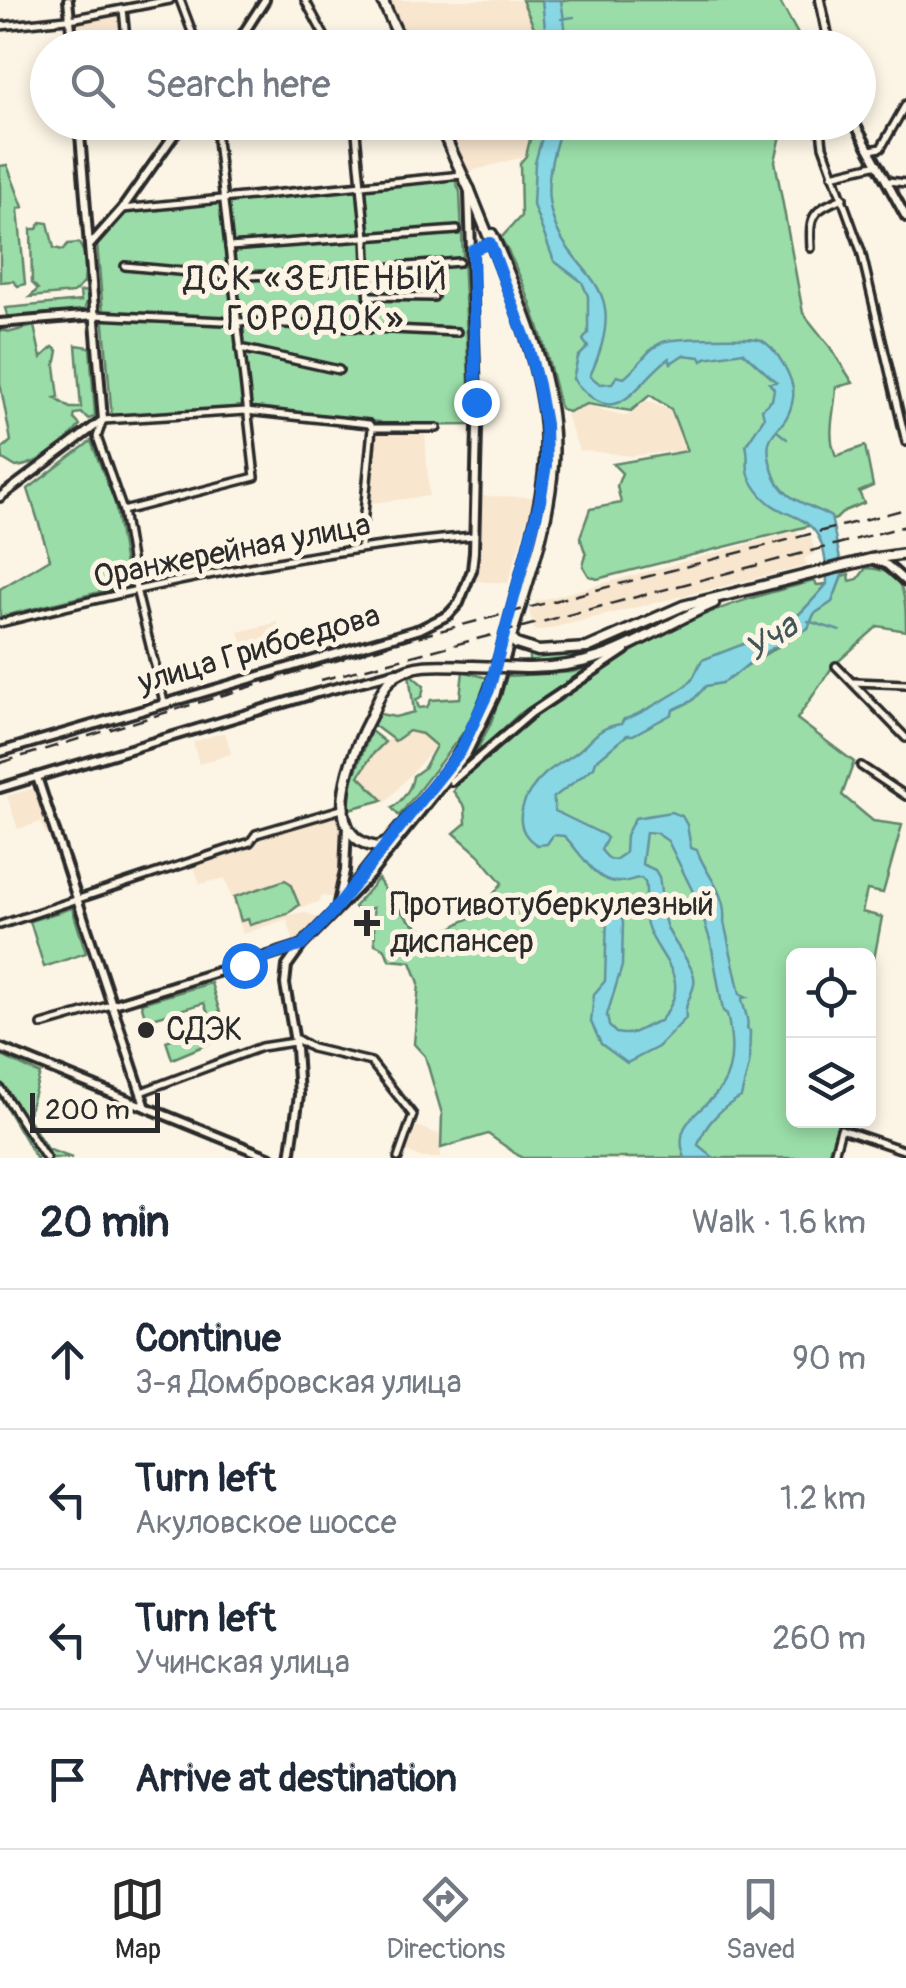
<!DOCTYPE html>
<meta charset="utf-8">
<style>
:root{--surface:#fff;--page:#f2f2f3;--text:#1f2937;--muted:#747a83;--line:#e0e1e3;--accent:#2b2b2b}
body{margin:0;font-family:Pangolin,sans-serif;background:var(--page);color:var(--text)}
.controls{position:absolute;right:30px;bottom:30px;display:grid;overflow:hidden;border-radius:15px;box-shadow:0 5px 15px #0003}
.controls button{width:90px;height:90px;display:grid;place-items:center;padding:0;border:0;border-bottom:2px solid var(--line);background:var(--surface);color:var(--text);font:50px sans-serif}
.scale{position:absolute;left:30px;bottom:25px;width:130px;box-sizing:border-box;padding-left:10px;border:5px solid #2b2b2b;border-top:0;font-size:28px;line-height:35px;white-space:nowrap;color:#2b2b2b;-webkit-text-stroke:8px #fcf5e5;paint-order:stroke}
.stop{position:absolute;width:30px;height:30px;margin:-22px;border:8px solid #1a73e8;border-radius:50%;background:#fff}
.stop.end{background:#1a73e8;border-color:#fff;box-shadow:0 2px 10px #0008}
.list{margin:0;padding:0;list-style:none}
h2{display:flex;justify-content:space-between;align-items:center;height:130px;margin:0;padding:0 40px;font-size:42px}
h2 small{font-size:32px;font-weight:400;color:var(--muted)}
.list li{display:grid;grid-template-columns:65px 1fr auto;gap:30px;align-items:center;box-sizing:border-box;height:140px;padding:0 40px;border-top:2px solid var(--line)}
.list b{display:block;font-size:38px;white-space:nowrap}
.list p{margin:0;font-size:32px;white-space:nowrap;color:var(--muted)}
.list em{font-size:32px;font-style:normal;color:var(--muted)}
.icon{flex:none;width:55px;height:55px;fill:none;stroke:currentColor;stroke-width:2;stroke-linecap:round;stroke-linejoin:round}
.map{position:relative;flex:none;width:906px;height:1158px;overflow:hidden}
.search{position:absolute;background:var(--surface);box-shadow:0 5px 15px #0003;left:30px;right:30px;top:30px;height:110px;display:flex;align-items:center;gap:25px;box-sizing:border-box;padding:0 35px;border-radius:55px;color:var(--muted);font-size:38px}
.sheet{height:690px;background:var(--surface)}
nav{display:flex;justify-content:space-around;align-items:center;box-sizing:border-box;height:140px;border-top:2px solid var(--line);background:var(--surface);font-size:28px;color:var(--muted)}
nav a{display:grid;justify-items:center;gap:5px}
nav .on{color:var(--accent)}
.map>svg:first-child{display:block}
</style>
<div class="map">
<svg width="906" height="1158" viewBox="0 0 906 1158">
<rect width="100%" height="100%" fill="#fcf5e5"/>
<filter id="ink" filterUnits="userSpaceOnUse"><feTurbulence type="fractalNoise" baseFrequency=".01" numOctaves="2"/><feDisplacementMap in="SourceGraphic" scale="20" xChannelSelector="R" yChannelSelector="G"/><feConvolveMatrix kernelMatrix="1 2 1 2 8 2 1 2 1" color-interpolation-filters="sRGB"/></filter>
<g filter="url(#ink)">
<!-- built -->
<g fill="#f8e6cf">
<polygon points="388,0 522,0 537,34 536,47 409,47"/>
<polygon points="122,12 126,47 79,47 77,20"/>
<polygon points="442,123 534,123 526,156 468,172"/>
<polygon points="647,401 670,410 684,450 632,456 579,450 566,415 586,406 627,416"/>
<polygon points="377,432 425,432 429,496 371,503"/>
<polygon points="480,496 534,497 508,583 474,581 482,527"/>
<polygon points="797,531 802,539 811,536 815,554 805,558 806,566 535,632 529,610 536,608 534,602"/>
<polygon points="278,622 287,657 250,667 239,632"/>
<polygon points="409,730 422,734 436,746 385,803 358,776 372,755 390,738 395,741"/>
<polygon points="225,732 231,754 199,764 193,742"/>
<polygon points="38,787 52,831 46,834 41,822 18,829 7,796"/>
<polygon points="341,812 341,883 336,898 321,896 319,902 295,909 290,915 304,912 323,920 295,946 287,919 243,934 225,878 200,884 194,867 254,847 262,836"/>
<polygon points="413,1125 439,1134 440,1158 423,1158 404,1151"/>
</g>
<!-- green -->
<g fill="#9adda8" stroke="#62846a" stroke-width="2.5">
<polygon points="522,0 779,0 805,47 536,47 537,34"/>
<path d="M 534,123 L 784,123 L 775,161 L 803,313 L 830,347 L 853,383 L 836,387 C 835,412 826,433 836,456 L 865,446 L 873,486 L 859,492 L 864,503 L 844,511 L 836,519 L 597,579 L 589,576 L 583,566 L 586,555 L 580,537 L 590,509 L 621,503 L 617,486 L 622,473 L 613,464 L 687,451 L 671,409 L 650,395 L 631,411 L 587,404 L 568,412 L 560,408 C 547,350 530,290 501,238 L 521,216 L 520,163 L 526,156 Z"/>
<polygon points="7,165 23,207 18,209 25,284 18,286 13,281 0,282 0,166"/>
<polygon points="454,177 460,192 471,425 380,426 380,422 248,410 112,418 97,243 126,213"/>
<polygon points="41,222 48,223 54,248 63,250 68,244 79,243 86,257 84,283 73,293 30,297 38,289 32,283 31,229 37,229"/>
<polygon points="85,291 89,296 84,311 8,318 5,308 81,301 80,292"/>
<path d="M 34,326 L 41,358 L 53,347 L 58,351 L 55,366 L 59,397 L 55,398 L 70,408 L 81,408 L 76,345 L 90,347 L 95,416 L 89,419 L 81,413 L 75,414 L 74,419 L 80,425 C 65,445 41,464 16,467 L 3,459 L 2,449 L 11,441 L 0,383 L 0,330 L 11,332 Z"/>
<polygon points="91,441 115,503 128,585 0,617 0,589 50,559 28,489"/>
<path d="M 866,568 C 906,569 906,598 906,631 L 878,626 L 833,666 L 797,719 L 854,762 L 842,795 L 873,821 L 902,825 L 883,893 L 867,890 L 862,912 L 882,917 L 869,986 L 868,956 L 794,956 L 794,1120 L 839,1121 L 827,1158 L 522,1158 L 488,1134 L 441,1148 L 442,1114 L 425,1056 L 414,1044 L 419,983 L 411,962 L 389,960 L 385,949 L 375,944 L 373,908 L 358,910 L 354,907 L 378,879 C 389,897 414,935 438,933 C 452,931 460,919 476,917 L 502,883 L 479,855 L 454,833 L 466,823 L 465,807 L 453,791 L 460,781 L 494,753 L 493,750 C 552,700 618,655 688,622 C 728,603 772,592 814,581 L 817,585 L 827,584 C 807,607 778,641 746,643 L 743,668 L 808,628 L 814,614 L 832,602 L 842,576 L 849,574 L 850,581 L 858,579 Z"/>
<path d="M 660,619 L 662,622 L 658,627 C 618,647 575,671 529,662 L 529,653 L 579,655 L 609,645 Z"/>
<polygon points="596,664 518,715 473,757 490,725 507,676 573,672"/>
<path d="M 463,671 L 488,678 L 476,716 L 399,816 L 392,808 C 402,801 412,788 413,776 L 424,768 L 436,746 L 422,734 L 409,731 L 395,741 L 372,724 L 375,713 L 395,717 L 414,712 L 409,673 L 424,686 L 422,696 L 416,700 L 419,708 L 427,707 L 431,700 L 460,698 Z"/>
<polygon points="371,731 385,742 372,755 359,776 383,800 349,809 352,781"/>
<polygon points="285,880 290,883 299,905 287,914 250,925 248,919 241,921 234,897"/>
<polygon points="72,908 86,953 44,967 30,921"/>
<polygon points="211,983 221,1016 210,1019 204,1003 146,1020 141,1003"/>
<polygon points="208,1026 213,1042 172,1059 166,1041"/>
<polygon points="0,1055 40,1074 27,1117 47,1149 72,1158 36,1158 0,1097"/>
</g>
<!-- water -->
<g fill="#88d7e5" stroke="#63929b" stroke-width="2.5">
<polygon points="542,0 561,0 568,47 547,47"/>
<path d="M 546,123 L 563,123 C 555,145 546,176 549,200 C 559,280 639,270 590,376 L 600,384 L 612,383 L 617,376 L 624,378 C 638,368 647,348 663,342 C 673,338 752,336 761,340 C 776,347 796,380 793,398 C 787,438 757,424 773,472 C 782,501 808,503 831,517 L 843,573 L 832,602 L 814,614 L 808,628 L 757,657 L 735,675 L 722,683 L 706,686 L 692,701 L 673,710 L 672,714 L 633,735 L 627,735 L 596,761 L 594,767 L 553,798 L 555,811 L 604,835 L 607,838 L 601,850 L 609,859 L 615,860 L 625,853 L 626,835 L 635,818 L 671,812 L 682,816 L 687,825 L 691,848 L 697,850 C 705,874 727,892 724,922 L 740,994 L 747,997 L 742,998 C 743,1009 750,1019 747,1029 L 750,1031 L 749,1065 L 741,1097 C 722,1107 705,1124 698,1145 L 714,1158 L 685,1158 C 670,1120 706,1112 722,1086 C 735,1066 732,1036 727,1014 L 723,1011 L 711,943 L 698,902 L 668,841 L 656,833 L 646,832 L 642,864 L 655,870 L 659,877 C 662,892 661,911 666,925 C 672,942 687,956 693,973 C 699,990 683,999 686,1018 L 658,1047 L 627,1063 L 601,1044 L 591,1022 L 594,994 L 605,981 L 607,915 L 611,909 L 619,908 L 623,923 L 622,966 L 607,1015 L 609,1026 L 616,1033 C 636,1038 642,1025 660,1021 C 700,974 649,956 645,914 C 644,903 648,893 645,882 L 641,878 C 633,878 626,883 618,882 C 593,882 580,850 564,836 L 553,835 L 547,844 L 537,845 C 507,826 524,793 545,774 C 555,765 567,760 577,752 C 596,737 596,728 621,724 L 624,719 C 631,719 682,691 690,682 C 695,677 697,668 702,660 L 746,643 C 777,643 808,606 827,584 C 826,495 781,534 752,482 C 744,468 750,459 746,445 L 764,418 L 762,409 L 772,400 L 774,389 L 769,383 L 776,382 L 743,352 L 705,358 L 702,361 L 700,357 L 683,355 L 671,363 L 669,358 C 632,387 617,434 573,379 L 578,357 L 588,347 L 583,340 L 588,333 L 588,296 L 582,282 L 554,261 L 533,205 L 535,163 Z"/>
</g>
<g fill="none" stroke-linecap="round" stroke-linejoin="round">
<!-- stream -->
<g stroke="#63929b" stroke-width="2.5">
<polyline points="561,19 574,17"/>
<polyline points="777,431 787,439"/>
<polyline points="808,621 840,631"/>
</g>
<defs>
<g id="minor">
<polyline points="180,0 198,48"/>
<polyline points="305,0 331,48"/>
<polyline points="123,9 127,48"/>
<polyline points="0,26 76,18 170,0"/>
<polyline points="355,122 366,238 370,329"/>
<polyline points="820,122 823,146 861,251 906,442"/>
<polyline points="870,150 881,148 906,104"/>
<polyline points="832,175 878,164"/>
<polyline points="888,181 906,183"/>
<polyline points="122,209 462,175"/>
<polyline points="229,247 457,230"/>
<path d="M 811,248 C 809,216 812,210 843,198"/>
<polyline points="125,266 232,276 292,275 459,262"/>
<polyline points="369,296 434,297"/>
<polyline points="95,315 457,332"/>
<polyline points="240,348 339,370"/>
<polyline points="372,428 437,428"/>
<polyline points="123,511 255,477 215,122"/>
<path d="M 0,623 C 157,583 312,550 473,536"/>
<polyline points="836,666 906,738"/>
<polyline points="854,682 906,684"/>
<polyline points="164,702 136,589 123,511 97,437 103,420 246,411 369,424 372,428 361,546"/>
<polyline points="861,766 906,796"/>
<polyline points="0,925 250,842 256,834 345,808"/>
<polyline points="42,1025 111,1005"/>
<polyline points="295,1038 312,1048 371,1062 413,1115 398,1158"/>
<polyline points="0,1088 46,1158"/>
<polyline points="141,1092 261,1047 294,1042"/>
<polyline points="833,1158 841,1129 906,1151"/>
</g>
<g id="tertiary">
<polyline points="68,0 73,48"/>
<polyline points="820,0 830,48"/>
<polyline points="234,48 265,0"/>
<polyline points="854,122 906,217"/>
<polyline points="90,245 122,209 183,122"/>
<polyline points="0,323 95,315"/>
<polyline points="0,497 103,420 79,122"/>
<polyline points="872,559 887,565 906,582"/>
<polyline points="0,752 420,629 448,615 459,603 472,570 474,552 477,428 469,192"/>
<polyline points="37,777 145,1105"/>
<polyline points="452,781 531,713 625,650"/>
<polyline points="0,788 317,693 397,672"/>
<polyline points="348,892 387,843"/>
<polyline points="338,903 345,871 347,826"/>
<polyline points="111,1005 300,946"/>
<polyline points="0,1048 271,1158"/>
<polyline points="290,1158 299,1095 296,1048 285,984 287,966 302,945 370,875 467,753 495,696 511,637"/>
</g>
<g id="secondary">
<polyline points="382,0 404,48"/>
<polyline points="438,122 470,191"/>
<path d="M 469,188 C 498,263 538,344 545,426 C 549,482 532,536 518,589 C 506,635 495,684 474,727 C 453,770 418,805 388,842 L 377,847 C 315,837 354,748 372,714 C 378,700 383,684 396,675 C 417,661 449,666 473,666"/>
<path d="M 492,234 C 523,305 558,386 553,464 C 550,522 528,581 511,637 L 516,644 L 538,651 L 587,648 L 683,606 L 871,559 L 906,554"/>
<path d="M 526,668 C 609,669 643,634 714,603"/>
</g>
</defs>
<!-- minor casing -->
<use href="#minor" stroke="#2b2b2b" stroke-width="12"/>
<!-- tertiary casing -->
<use href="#tertiary" stroke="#2b2b2b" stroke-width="14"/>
<!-- secondary casing -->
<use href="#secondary" stroke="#2b2b2b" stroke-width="15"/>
<!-- minor -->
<use href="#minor" stroke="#fcf5e5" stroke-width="5"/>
<!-- tertiary -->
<use href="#tertiary" stroke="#fcf5e5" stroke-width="6"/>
<!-- secondary -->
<use href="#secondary" stroke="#fcf5e5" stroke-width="8"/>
<!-- rail -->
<g stroke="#2b2b2b" stroke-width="2.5" stroke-dasharray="15 8" stroke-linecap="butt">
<polyline points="321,680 906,526"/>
<polyline points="0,763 401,641 906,509"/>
</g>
<defs>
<polyline id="secondary-bridge" points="473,666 526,668"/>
</defs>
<!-- secondary-bridge casing -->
<use href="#secondary-bridge" stroke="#2b2b2b" stroke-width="15" stroke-linecap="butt"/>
<!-- secondary-bridge -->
<use href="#secondary-bridge" stroke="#fcf5e5" stroke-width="8"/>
</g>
</g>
<g fill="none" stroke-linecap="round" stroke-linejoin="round" filter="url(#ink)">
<!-- route -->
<polyline stroke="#1a73e8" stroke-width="12" points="244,965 302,945 331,914 461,750 489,690 540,501 546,465 545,424 538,385 528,346 490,243 473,250 476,402"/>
</g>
<!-- markers -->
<g fill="#2b2b2b" stroke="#fcf5e5" stroke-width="4">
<path d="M362 908h10v10h10v10h-10v10h-10v-10h-10v-10h10z"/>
<circle cx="146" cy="1030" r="10"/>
</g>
<g text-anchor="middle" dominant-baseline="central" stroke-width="10" stroke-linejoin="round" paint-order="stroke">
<!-- street labels -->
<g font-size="32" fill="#2b2b2b" stroke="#fcf5e5">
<text transform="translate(232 551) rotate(-11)">Оранжерейная улица</text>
<text transform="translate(259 649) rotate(-16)">улица Грибоедова</text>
</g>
<!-- poi labels -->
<g font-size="32" fill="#2b2b2b" stroke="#fcf5e5" text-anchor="start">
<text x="390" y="905">Противотуберкулезный<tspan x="390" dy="37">диспансер</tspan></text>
<text x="166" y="1030">СДЭК</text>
</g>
<!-- neighbourhood labels -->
<g font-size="35" letter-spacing="2.5" fill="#2b2b2b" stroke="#fcf5e5">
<text x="316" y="279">ДСК «ЗЕЛЕНЫЙ<tspan x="316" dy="40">ГОРОДОК»</tspan></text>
</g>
<!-- water labels -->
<g font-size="35" font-style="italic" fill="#42565a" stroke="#fcf5e5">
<text transform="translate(771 638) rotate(-34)">Уча</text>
</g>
</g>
</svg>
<div class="controls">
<button><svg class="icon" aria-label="locate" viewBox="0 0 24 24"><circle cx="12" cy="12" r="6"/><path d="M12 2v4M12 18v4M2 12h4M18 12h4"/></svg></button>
<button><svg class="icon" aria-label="layers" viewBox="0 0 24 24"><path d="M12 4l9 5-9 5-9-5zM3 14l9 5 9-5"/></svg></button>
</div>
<div class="scale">200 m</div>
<div class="stop" style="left:244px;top:965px"></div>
<div class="stop end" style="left:476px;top:402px"></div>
<div class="search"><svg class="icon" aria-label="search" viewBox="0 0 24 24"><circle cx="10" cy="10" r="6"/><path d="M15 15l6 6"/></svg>Search here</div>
</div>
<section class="sheet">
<h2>20 min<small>Walk · 1.6 km</small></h2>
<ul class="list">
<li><svg class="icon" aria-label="ahead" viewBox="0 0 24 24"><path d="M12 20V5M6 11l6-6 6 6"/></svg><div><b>Continue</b><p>3-я Домбровская улица</p></div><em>90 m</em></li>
<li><svg class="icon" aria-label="left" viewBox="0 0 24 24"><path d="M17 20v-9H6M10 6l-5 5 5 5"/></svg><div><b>Turn left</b><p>Акуловское шоссе</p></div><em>1.2 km</em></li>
<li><svg class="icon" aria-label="left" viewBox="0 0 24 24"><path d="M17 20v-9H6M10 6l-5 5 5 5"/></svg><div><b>Turn left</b><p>Учинская улица</p></div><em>260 m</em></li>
<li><svg class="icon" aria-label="arrive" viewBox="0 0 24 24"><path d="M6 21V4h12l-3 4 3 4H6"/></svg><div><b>Arrive at destination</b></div></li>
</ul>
</section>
<nav>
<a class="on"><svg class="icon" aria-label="map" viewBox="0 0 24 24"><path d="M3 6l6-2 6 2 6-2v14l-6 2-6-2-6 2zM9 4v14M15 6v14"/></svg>Map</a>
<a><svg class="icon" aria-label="directions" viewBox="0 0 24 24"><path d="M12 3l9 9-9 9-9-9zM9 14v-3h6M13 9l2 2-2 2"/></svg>Directions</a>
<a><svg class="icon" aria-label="saved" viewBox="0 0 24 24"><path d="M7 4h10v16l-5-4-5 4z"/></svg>Saved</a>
</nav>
